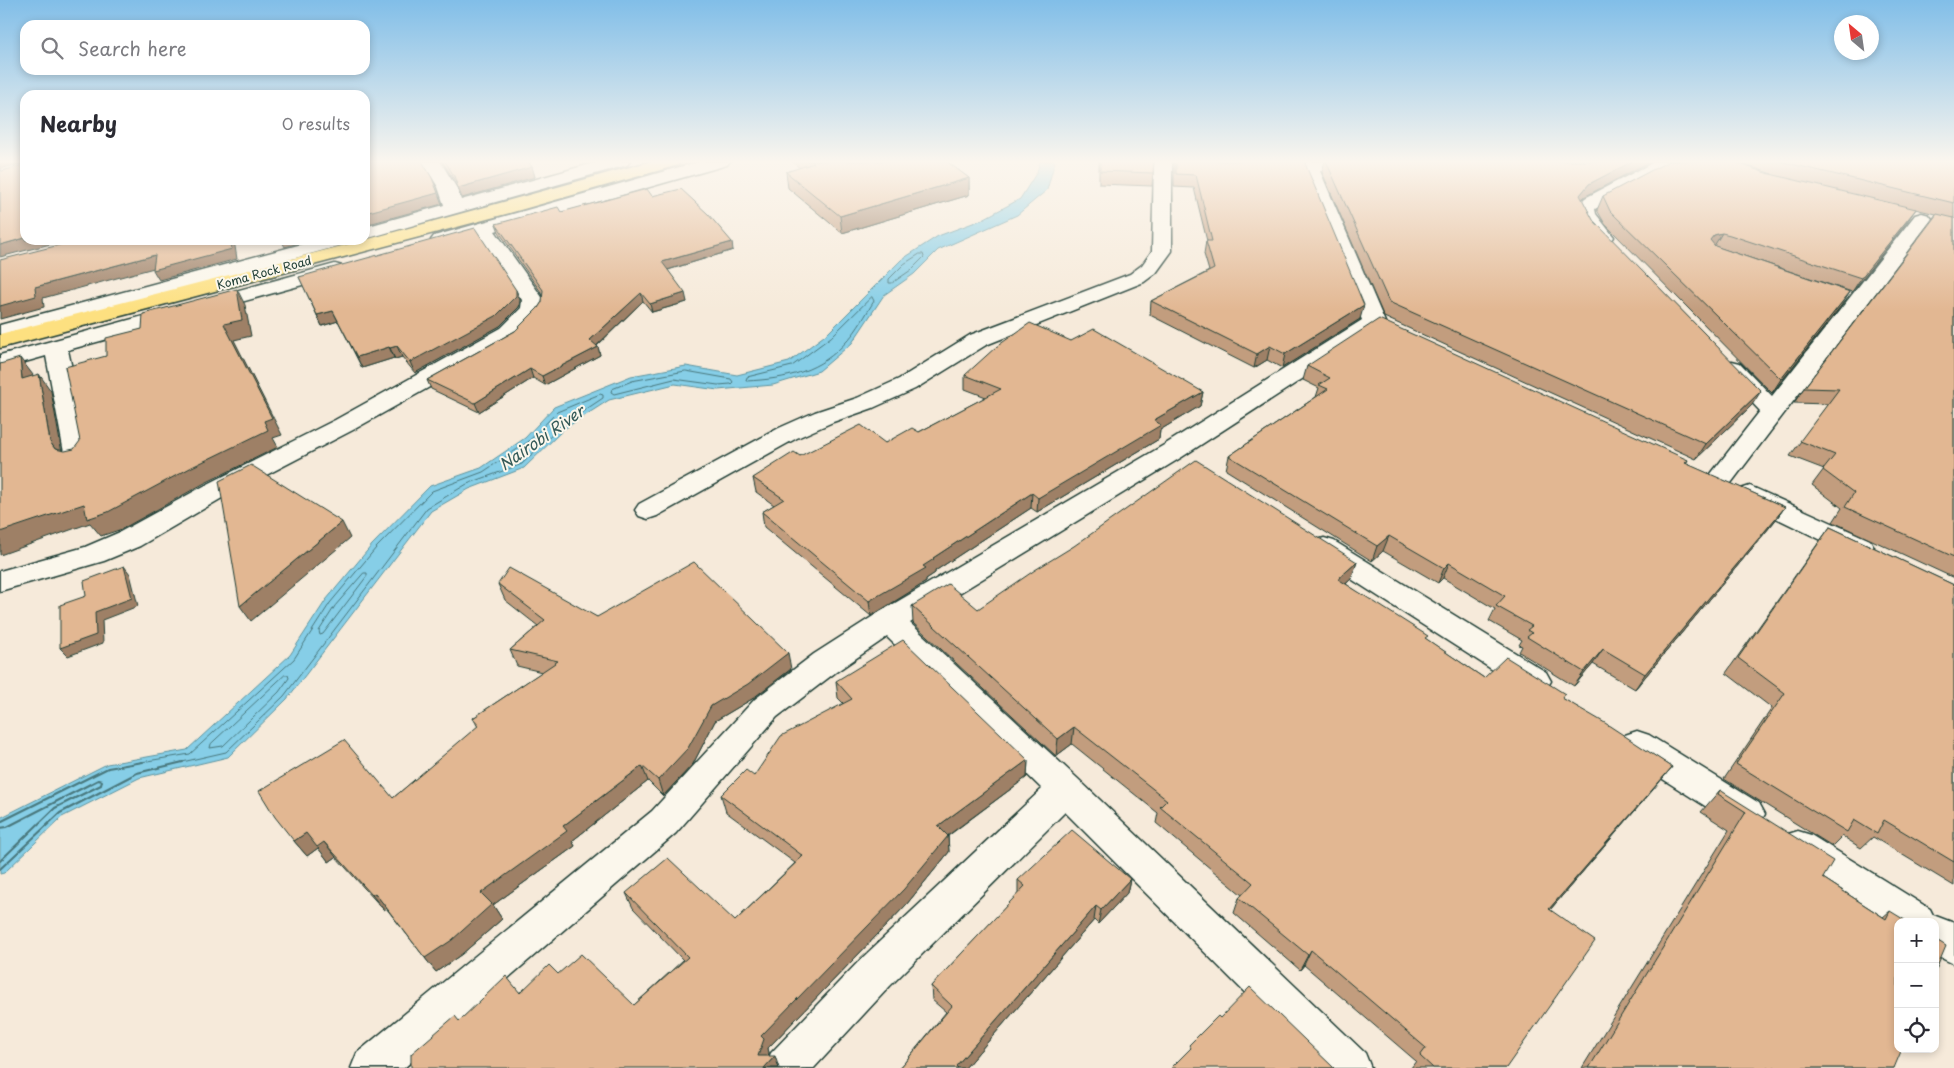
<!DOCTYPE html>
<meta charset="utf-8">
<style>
:root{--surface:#fff;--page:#f7f7f7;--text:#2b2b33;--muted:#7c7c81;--line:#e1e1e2}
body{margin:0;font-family:"Playpen Sans",sans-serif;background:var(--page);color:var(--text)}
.controls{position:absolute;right:15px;bottom:15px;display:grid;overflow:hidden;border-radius:10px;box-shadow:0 2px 8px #0003}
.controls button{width:45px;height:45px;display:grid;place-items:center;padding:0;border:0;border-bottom:1px solid var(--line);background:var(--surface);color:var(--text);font:25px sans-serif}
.compass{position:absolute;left:1834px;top:15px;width:45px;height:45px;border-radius:50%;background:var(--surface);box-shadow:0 2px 8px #0003;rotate:331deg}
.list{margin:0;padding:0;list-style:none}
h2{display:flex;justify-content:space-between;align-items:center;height:65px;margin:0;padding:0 20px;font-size:21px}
h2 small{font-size:16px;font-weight:400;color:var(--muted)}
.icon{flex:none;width:28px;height:28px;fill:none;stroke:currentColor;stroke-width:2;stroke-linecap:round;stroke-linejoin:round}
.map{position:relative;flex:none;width:1954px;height:1068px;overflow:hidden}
.search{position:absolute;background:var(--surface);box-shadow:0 2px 8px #0003;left:20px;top:20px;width:350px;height:55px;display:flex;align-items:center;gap:12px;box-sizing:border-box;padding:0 18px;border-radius:15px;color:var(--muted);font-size:19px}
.panel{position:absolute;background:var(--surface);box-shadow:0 2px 8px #0003;left:20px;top:90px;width:350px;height:155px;border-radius:15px}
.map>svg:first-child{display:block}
</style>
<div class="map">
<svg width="1954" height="1068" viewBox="0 0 1954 1068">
<rect width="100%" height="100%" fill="#f6eada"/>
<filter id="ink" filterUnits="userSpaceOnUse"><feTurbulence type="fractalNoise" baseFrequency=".02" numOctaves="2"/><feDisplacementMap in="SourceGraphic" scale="10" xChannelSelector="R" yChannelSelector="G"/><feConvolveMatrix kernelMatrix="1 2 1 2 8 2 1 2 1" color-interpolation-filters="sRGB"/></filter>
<g filter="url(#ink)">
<!-- water -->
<polygon fill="#86cee7" stroke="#5d949f" points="1040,161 1055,161 1047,190 1017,215 938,250 914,274 884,295 852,343 819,371 773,385 718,390 675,384 609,400 564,429 524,468 469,489 431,511 287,699 228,757 139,778 62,817 4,873 0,874 0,818 107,764 187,750 290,655 326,600 372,545 430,486 481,468 525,438 554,407 631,376 686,366 737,375 789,362 828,333 901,260 938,236 981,220 1020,199 1037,172"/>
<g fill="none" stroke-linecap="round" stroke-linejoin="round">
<!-- shore-far1 -->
<g stroke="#48777c" stroke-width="1">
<polygon points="920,254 923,254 924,257 911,270 892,283 889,283 889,279 904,264"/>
<path d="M 872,297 L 874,301 C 866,314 858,329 848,340 C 820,372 787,379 746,381 L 747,377 L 792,366 L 831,337 Z"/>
<polygon points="686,371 731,379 733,382 731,384 718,385 674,379 614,394 611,392 612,389 632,381"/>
<polygon points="364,573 367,573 367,576 323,634 320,635 319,631 335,606"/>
<polygon points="285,675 288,675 289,678 279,692 223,746 210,748 211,744"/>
<polyline points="135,763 190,754 294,659 330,603 376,548 432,491 483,472 528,442 557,412 600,394 603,395 603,398 561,426 522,464 467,484 427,508 284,696 226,752 178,763"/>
</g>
<!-- shore -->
<g stroke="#48777c" stroke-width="2">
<polyline points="0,822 108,768 143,762"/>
<polyline points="0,828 7,827 98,780 102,781 101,785 55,808 0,861"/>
<polyline points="0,869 60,813 137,773 183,762"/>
</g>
<defs>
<g id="minor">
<polygon points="422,161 440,161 456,187 461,200 601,161 630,161 627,165 365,239 365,227 444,205 438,187"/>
<polygon points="701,161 730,161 727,165 495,231 544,300 543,310 540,315 517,338 353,430 222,498 140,546 104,561 0,591 0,571 85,547 120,532 204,486 335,420 501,328 521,308 522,300 479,235 441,246 434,244 431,240 434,236"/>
<polygon points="1154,161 1172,161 1172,251 1156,273 1144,282 986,345 915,389 873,408 833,422 797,438 657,516 648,519 639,516 635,510 639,504 779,428 815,412 857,398 899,379 970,335 1130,274 1142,265 1152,251"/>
<polygon points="1308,161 1334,161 1320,171 1385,322 1382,327 1182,457 910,623 1077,778 1365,1053 1371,1068 1320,1068 1065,812 890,986 814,1068 765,1068 771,1053 862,958 1042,789 887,637 836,672 777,717 676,833 404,1068 351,1068 357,1053 652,811 755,699 814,654 878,613 1164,445 1362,320 1302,171 1303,166"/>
<path d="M 1656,161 L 1679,161 L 1676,165 L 1595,209 L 1596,214 L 1614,237 L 1611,241 C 1607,242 1603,243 1599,242 C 1591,238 1578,216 1576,208 L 1585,198 Z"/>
<polygon points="1922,213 1929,215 1932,219 1929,223 1728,487 1719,490 1710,487 1706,481 1710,475 1760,411 1724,373 1720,368 1724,363 1732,361 1740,363 1772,396 1915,215"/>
<polygon points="317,240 349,240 346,244 0,339 0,325"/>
<polygon points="335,264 342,266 345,270 342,274 68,350 91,458 87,464 78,466 69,464 65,458 46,356 0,369 0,355"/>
<polygon points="1750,486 1870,540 1874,547 1870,554 1860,557 1850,554 1741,501 1737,495 1741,489"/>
<polygon points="1324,538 1334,541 1546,672 1551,681 1546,690 1535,693 1524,690 1314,555 1310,548 1314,541"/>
<polygon points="1637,731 1649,735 1759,803 1765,814 1759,825 1747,829 1735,825 1625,755 1620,745 1625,735"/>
<polygon points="1798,831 1811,835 1930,909 1933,915 1954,923 1954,964 1935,955 1935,922 1898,922 1898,931 1785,859 1780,847 1785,835"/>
</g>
<polygon id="major" points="652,161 681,161 678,165 506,214 0,348 0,334 365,240"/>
</defs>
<!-- minor casing -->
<use href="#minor" stroke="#1f3d34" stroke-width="3"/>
<!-- major casing -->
<use href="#major" stroke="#1f3d34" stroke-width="3"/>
<!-- minor -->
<use href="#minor" fill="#fbf7ec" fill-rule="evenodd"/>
<!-- major -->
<use href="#major" fill="#fde080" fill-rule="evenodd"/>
</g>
<!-- wall -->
<g fill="#c29d7e" stroke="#1f3d34">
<polygon points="442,161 528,161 532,167 535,177 462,198 458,186"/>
<polygon points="791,161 946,161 969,178 969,195 842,233 788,188 786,172 800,168"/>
<polygon points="1099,161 1154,161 1152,186 1099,184"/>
<polygon points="1174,161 1306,161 1304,162 1360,319 1282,368 1267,360 1254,368 1150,315 1151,301 1209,271 1204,254 1206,241 1207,241 1194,188 1174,187"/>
<polygon points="1325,161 1651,161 1584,197 1582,199 1593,220 1752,405 1696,459 1384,317 1322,172"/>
<polygon points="1734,161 1954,161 1954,578 1833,522 1842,508 1812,485 1824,469 1790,456 1828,404 1794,403 1804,388 1936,214 1915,209 1907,222 1852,292 1717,247 1850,292 1841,306 1772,393 1605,224 1597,210 1603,196 1766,173 1772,174"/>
<polygon points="652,196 733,250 668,270 687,302 652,312 643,301 597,346 598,347 600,355 545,385 533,378 479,412 431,389 427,380 515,331 538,308 542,302 543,295 499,232 496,224 561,212"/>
<polygon points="299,277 516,290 520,300 519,307 500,326 415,373 402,357 395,359 394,358 362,368 338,321 322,326"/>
<polygon points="1071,341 1203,392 1200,406 1160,430 1159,439 1037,512 1031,508 935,571 935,573 926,579 926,582 871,616 764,527 762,512 774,505 756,492 753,478 800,456 885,443 919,432 986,397 965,389 965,375"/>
<polygon points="1307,366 1688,460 1686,464 1785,507 1774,522 1635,689 1593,664 1574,686 1519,652 1522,646 1519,645 1522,640 1489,621 1495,609 1443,578 1438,583 1383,551 1372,561 1226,470 1229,456 1316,397 1319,388 1303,380"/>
<polygon points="1830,527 1954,585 1954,886 1873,837 1861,848 1842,836 1832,846 1724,779 1772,708 1726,673 1819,542"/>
<polygon points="1357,562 1351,579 1346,584 1426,639 1484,678 1562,698 1672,767 1550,910 1506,1068 1411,1068 1416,1061 1304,965 1300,970 1234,913 1239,898 1242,895 1156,823 1158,813 1072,744 1056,756 913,623 912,606 978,609"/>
<polygon points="498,584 597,617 791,669 752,699 715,721 693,764 663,796 648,781 572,841 575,846 493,905 502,919 462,954 436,972 386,908 384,910 336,857 329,862 318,848 307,856 294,841 393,798 478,727 473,718 542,672 517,666 510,650 538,626 505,600"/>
<polygon points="836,681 1028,760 1027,777 948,836 949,852 906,905 768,1048 769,1053 768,1056 779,1068 459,1021 558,974 634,1005 683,960 633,908 626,893 735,921 795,863 726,812 721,795 754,776 843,703 838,698"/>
<polygon points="1720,790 1823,878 1883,917 1890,911 1894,1068 1582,1068 1729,830 1701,812"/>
<polygon points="1130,879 1127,893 1098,924 1094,920 965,1068 900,1068 946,1012 932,1000 931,986 1018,894 1018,880"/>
</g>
<!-- shaded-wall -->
<g fill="#9e8066" stroke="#1f3d34">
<polygon points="0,161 23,161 25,163 2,168 0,171"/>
<polygon points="1633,161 1651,161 1584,197 1574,209 1580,195 1589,184"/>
<polygon points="532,167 535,177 462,198 458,188"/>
<polygon points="432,178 442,204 365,225 365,213"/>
<polygon points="969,178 969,195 842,233 840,216"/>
<polygon points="1916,209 1907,222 1852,292 1861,278"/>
<polygon points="1722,233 1714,246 1710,240 1714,235"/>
<polygon points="25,238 25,240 66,240 0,257 0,245"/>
<polygon points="230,240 234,240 237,259 159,280 153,270"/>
<polygon points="281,240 310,240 285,247"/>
<polygon points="349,240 358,240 350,242"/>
<polygon points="732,242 733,250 664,271 662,262"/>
<polygon points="155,255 161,266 43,298 44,307 0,319 0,306 35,287"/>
<polygon points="237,289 245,305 251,336 234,340 282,435 273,438 278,447 203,484 122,529 101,536 90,523 0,555 0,532 224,324"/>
<polygon points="516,290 520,300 519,307 500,326 415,373 410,362"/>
<polygon points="1850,292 1841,306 1772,393 1781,379"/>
<polygon points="641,293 643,301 593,349 590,340"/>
<polygon points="685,293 687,302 652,312 650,304"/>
<polygon points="1364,305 1360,319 1282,368 1285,354"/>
<polygon points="333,311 338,321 322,326 317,315"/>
<polygon points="397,346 402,357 395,359 390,348"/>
<polygon points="1270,346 1267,360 1254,368 1257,354"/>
<polygon points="389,347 394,358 362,368 357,357"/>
<polygon points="598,347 600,355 545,385 542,376"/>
<polygon points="20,358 33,375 35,396 22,379"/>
<polygon points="530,369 533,378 479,412 475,403"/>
<polygon points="39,374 51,391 63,459 50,442"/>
<polygon points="1761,391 1752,405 1696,459 1706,444"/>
<polygon points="1203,392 1200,406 1160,430 1159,439 1037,512 1038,498 1154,420"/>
<polygon points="1032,493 1031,508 935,571 935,573 926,579 926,582 871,616 869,601 933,558"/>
<polygon points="1785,507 1774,522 1635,689 1645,674"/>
<polygon points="342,522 350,538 251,621 240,606"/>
<polygon points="1389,536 1383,551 1372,561 1377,546"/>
<polygon points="1357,562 1351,579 1332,596 1338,579"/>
<polygon points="1449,563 1443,578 1438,583 1444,568"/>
<polygon points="124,566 130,574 138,606 102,620 103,643 68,656 60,648 95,612"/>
<polygon points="1603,649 1593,664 1574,686 1584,672"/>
<polygon points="788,653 791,669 752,699 715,721 693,764 663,796 658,780 711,706"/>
<polygon points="1074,727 1072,744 1056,756 1058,739"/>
<polygon points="1028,760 1027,777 939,842 938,826"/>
<polygon points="642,766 648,781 572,841 575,846 493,905 502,919 462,954 436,972 425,958 481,893 563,826"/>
<polygon points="1672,767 1658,784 1537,925 1549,909"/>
<polygon points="306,833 324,842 336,857 329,862 318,848 307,856 294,841"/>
<polygon points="948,836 949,852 906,905 768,1048 769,1053 764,1068 758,1056 761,1036"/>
<polygon points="1130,879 1127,893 1098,924 1101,910"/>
<polygon points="375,893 387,908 384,910 372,895"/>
<polygon points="1096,906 1094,920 965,1068 956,1068 956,1066"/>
<polygon points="1311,950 1304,965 1300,970 1308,955"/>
<polygon points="775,1056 779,1068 764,1068"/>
</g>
<!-- building -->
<g fill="#e2b792" stroke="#1f3d34">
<polygon points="20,161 25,161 25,238 0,245 0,170 2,171 20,166"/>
<polygon points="365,161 422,161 432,178 438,193 365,213"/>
<polygon points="445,161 528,161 532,167 458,188 454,176"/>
<polygon points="812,161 946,161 969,178 840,216 786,172 814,163"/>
<polygon points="1100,161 1154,161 1153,173 1100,171"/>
<polygon points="1176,161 1304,161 1364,305 1285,354 1270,346 1257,354 1151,301 1214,269 1206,241 1212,241 1196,175 1176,174"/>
<polygon points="1326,161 1633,161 1589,184 1580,195 1593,220 1761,391 1706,444 1389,302"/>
<polygon points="1669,161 1731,161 1766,173 1916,209 1861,278 1730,235 1722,233 1714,235 1710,240 1715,246 1850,292 1781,379 1610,211 1603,196"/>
<polygon points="1779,161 1954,161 1954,203"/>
<polygon points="647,189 652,196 681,189 708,214 732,242 662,262 685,293 650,304 641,293 590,340 598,347 542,376 530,369 475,403 427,380 515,331 538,308 542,302 543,290 496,224 558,207 561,212"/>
<polygon points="1937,214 1954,218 1954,557 1845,507 1854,493 1823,470 1835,455 1800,441 1839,389 1804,388"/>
<polygon points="475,228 516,290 516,296 496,316 410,362 397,346 390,348 389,347 357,357 333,311 317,315 299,277"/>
<polygon points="79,240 230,240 232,249 153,270 155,255 35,287 36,296 0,306 0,260"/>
<polygon points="237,289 242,320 224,324 272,418 264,421 268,430 192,467 108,512 87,519 84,504 0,532 0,364 20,358 22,379 39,374 50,442 55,449 65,451 74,449 80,441 65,367 106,356 106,338 142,329 143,314"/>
<polygon points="1379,319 1688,460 1685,463 1785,507 1645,674 1603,649 1584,672 1527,637 1532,633 1527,630 1532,626 1496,606 1505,596 1449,563 1444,568 1389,536 1377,546 1229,456 1328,389 1319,385 1330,378 1307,366"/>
<polygon points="1030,323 1071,341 1094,329 1203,392 1154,420 1161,425 1038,498 1032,493 933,558 934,559 923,566 926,568 869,601 762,512 784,499 753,478 794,452 800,456 861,425 885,443 912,428 919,432 1001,389 965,375 996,347"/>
<polygon points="1196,460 1357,562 1338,579 1428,636 1425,638 1484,678 1506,657 1565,694 1562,698 1605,723 1672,767 1549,909 1595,941 1506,1068 1433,1068 1420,1056 1426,1048 1311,950 1308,955 1239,898 1253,883 1160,807 1167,800 1074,727 1058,739 912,606 948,584 978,609 1035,570 1074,546"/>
<polygon points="251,465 342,522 240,606 219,481"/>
<polygon points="1830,527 1954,585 1954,862 1884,820 1877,834 1854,820 1847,832 1736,764 1785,693 1738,658"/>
<polygon points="694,562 788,653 748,684 711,706 688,748 658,780 642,766 563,826 567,831 481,893 492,904 452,940 425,958 375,893 372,895 324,842 317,847 306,833 294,841 275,817 259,791 344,740 393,798 479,725 473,718 558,661 510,650 545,620 498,584 509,568 597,617"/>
<polygon points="124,566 132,598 95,612 96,635 60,648 60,605 86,596 84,581"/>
<polygon points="903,640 1028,760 938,826 948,836 904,889 761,1036 764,1039 758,1056 775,1056 764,1068 412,1068 411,1067 411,1054 455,1016 459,1021 506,976 520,993 549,965 558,974 581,954 634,1005 688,957 626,893 668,858 735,921 803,856 721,795 746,770 754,776 781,736 852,699 836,681"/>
<polygon points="1720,790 1833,861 1823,878 1886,919 1890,911 1908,922 1898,922 1898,1049 1902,1049 1894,1068 1589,1068 1746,812 1718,794"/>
<polygon points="1072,830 1130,879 1101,910 1096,906 956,1066 958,1068 900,1068 952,1006 931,986 1025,886 1018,880"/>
<polygon points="1935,939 1946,946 1935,972"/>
<polygon points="1250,987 1334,1068 1171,1068 1191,1048 1189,1045 1218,1016 1220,1018"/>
</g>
</g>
<!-- sky -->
<linearGradient id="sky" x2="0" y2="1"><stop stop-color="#81bee8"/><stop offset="0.52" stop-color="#fbf6ee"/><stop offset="1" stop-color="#fbf6ee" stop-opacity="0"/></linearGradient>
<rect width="1954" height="311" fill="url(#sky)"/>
<g text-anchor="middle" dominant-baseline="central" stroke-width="4" stroke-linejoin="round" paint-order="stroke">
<!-- far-street labels -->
<g font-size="12" fill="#1f3d34" stroke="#fbf7ec">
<text transform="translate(264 272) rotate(-15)">Koma Rock Road</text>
</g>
<!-- water labels -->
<g font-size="16" font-style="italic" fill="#345a58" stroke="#fbf7ec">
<text transform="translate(541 437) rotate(-35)">Nairobi River</text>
</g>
</g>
</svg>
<div class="controls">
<button>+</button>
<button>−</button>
<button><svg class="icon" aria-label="locate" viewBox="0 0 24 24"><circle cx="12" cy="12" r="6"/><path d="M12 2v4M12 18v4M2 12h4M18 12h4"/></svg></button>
</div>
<svg class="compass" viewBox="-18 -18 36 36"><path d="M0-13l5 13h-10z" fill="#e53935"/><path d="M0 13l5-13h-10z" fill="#7c7c81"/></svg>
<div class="search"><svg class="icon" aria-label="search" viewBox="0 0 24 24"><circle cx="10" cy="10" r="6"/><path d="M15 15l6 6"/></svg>Search here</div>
<section class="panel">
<h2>Nearby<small>0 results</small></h2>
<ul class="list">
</ul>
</section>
</div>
